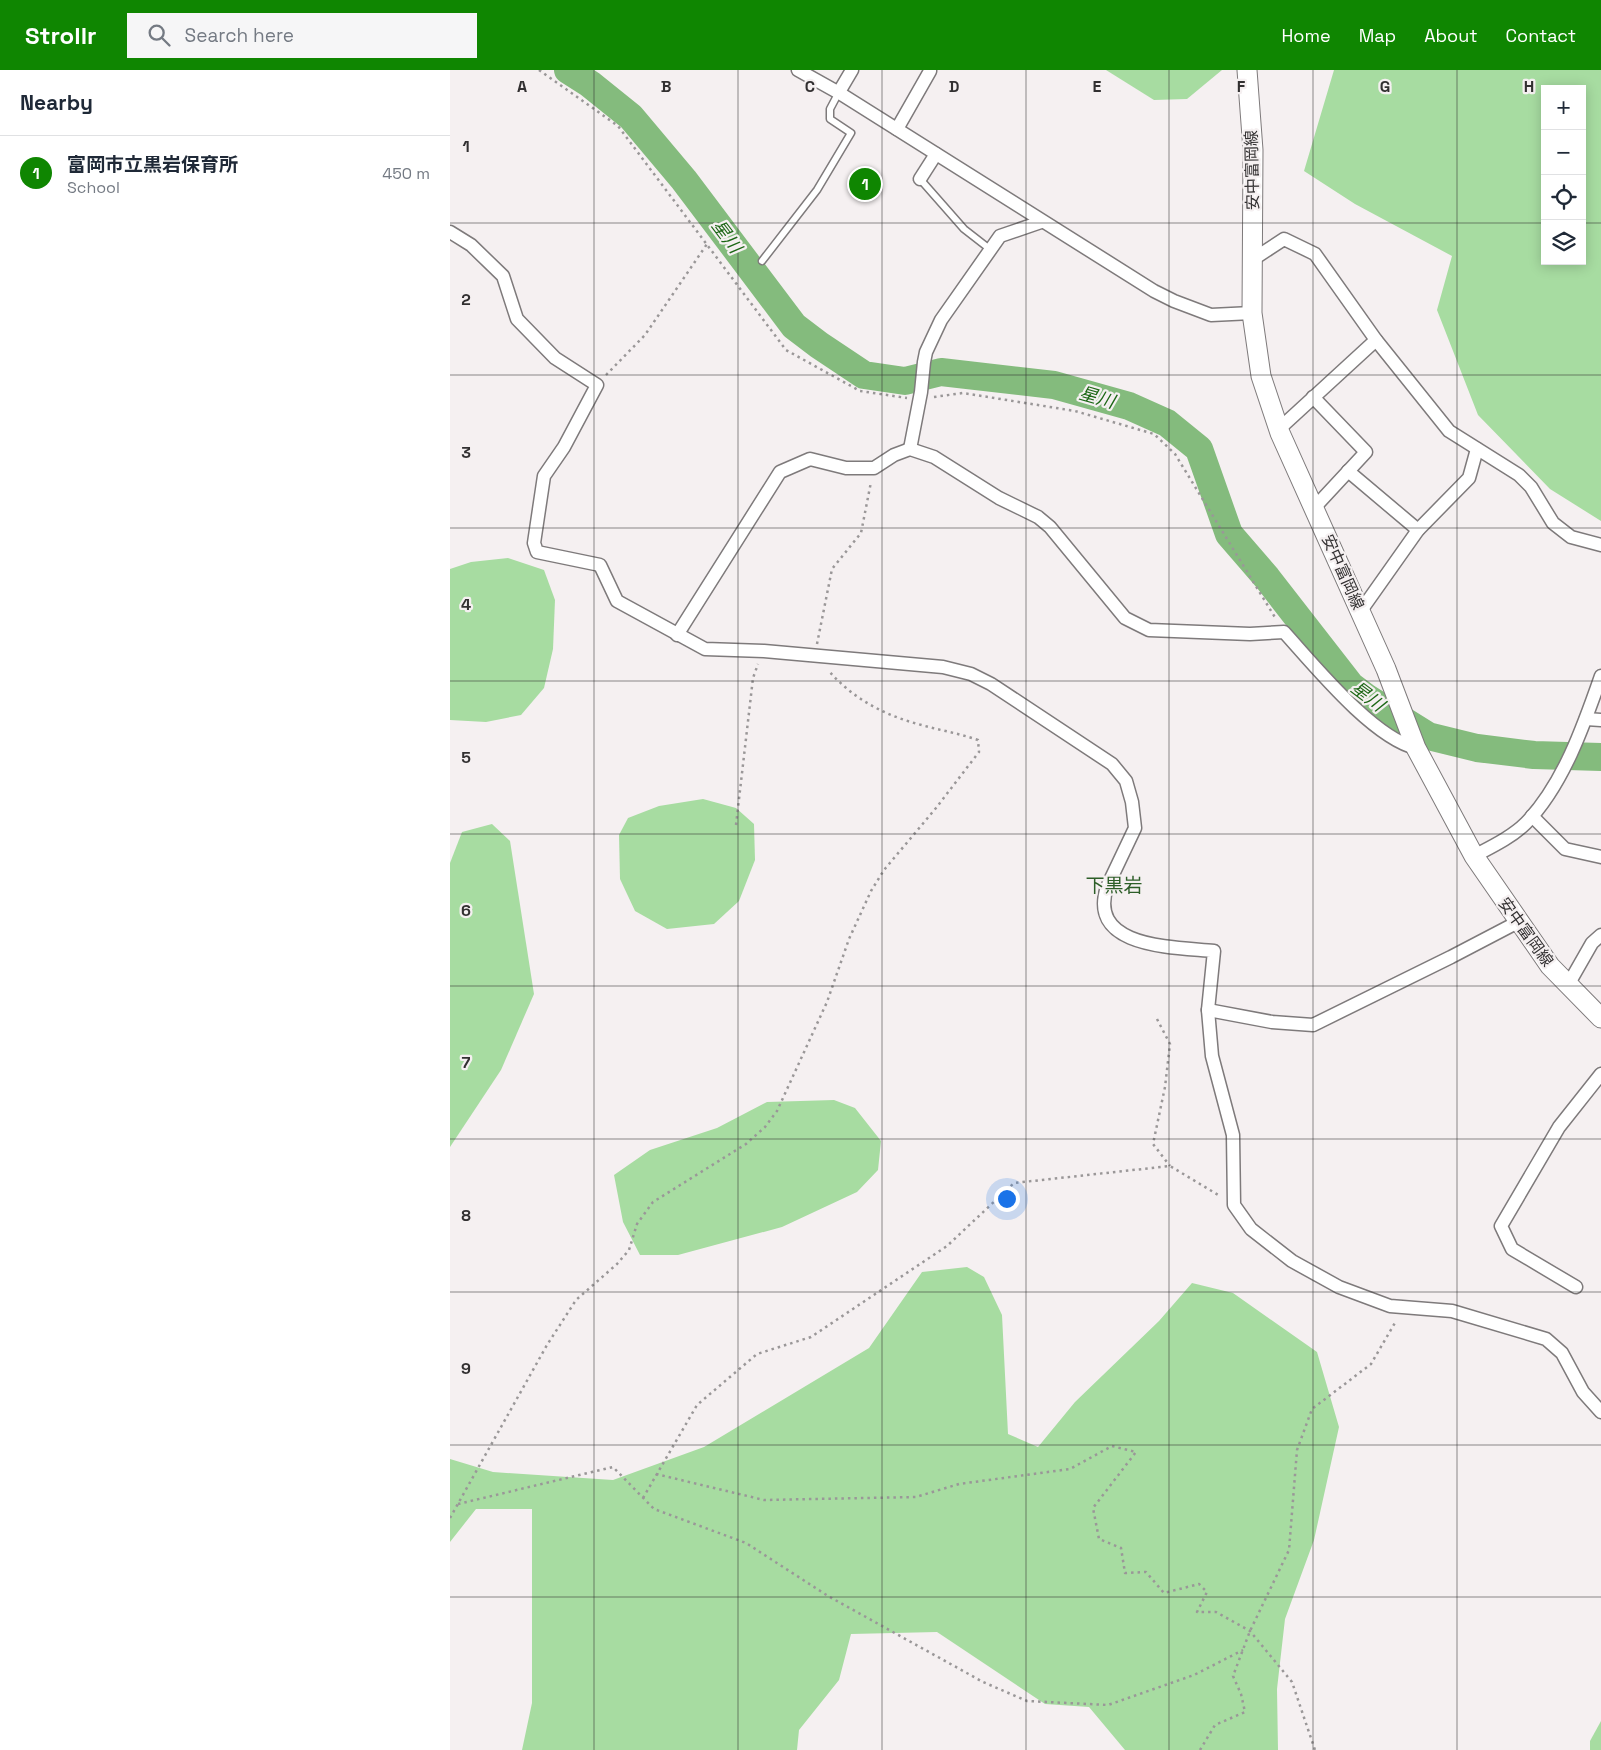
<!DOCTYPE html>
<meta charset="utf-8">
<style>
:root{--surface:#fff;--page:#f6f6f7;--text:#1f2937;--muted:#747a83;--line:#e0e1e3;--accent:#0f8601}
body{margin:0;font-family:"Space Grotesk","Noto Sans JP",sans-serif;background:var(--page);color:var(--text)}
.controls{position:absolute;right:15px;top:15px;display:grid;overflow:hidden;border-radius:0px;box-shadow:0 2px 12px #0003}
.controls button{width:45px;height:45px;display:grid;place-items:center;padding:0;border:0;border-bottom:1px solid var(--line);background:var(--surface);color:var(--text);font:25px sans-serif}
.you{position:absolute;left:556px;top:1128px;width:18px;height:18px;margin:-12px;border:4px solid #fff;border-radius:50%;background:#1a73e8;box-shadow:0 0 0 8px #1a73e833}
.badge{display:grid;place-items:center;width:32px;height:32px;border-radius:50%;background:var(--accent);color:#fff;font-size:16px;font-weight:700}
.pin{position:absolute;translate:-50% -50%;border:2px solid #fff;box-shadow:0 1px 5px #0006}
.list{margin:0;padding:0;list-style:none}
h2{display:flex;justify-content:space-between;align-items:center;height:65px;margin:0;padding:0 20px;font-size:21px}
h2 small{font-size:16px;font-weight:400;color:var(--muted)}
.list li{display:grid;grid-template-columns:32px 1fr auto;gap:15px;align-items:center;box-sizing:border-box;height:75px;padding:0 20px;border-top:1px solid var(--line)}
.list b{display:block;font-size:19px;white-space:nowrap}
.list p{margin:0;font-size:16px;white-space:nowrap;color:var(--muted)}
.list em{font-size:16px;font-style:normal;color:var(--muted)}
.icon{flex:none;width:28px;height:28px;fill:none;stroke:currentColor;stroke-width:2;stroke-linecap:round;stroke-linejoin:round}
.map{position:relative;flex:none;width:1151px;height:1680px;overflow:hidden}
header{display:flex;align-items:center;gap:30px;box-sizing:border-box;height:70px;padding:0 25px;background:var(--accent);color:#fff}
header strong{font-size:24px}
nav{display:flex;gap:28px;margin-inline-start:auto;font-size:18px}
.search{width:350px;height:45px;background:var(--page);display:flex;align-items:center;gap:12px;box-sizing:border-box;padding:0 18px;border-radius:0px;color:var(--muted);font-size:19px}
main{display:flex}
aside{flex:1;background:var(--surface)}
.map>svg:first-child{display:block}
</style>
<header>
<strong>Strollr</strong>
<div class="search"><svg class="icon" aria-label="search" viewBox="0 0 24 24"><circle cx="10" cy="10" r="6"/><path d="M15 15l6 6"/></svg>Search here</div>
<nav><a>Home</a><a>Map</a><a>About</a><a>Contact</a></nav>
</header>
<main>
<aside>
<h2>Nearby<small></small></h2>
<ul class="list">
<li><span class="badge">1</span><div><b>富岡市立黒岩保育所</b><p>School</p></div><em>450 m</em></li>
</ul>
</aside>
<div class="map">
<svg width="1151" height="1680" viewBox="0 0 1151 1680">
<rect width="100%" height="100%" fill="#f5f0f1"/>
<!-- green -->
<g fill="#a7dca1" fill-rule="evenodd">
<polygon points="656,0 772,0 737,29 704,30"/>
<path d="M 884,0 L 1151,0 L 1151,451 L 1100,419 L 1028,345 L 987,240 L 1002,186 L 905,134 L 854,101 ZM 1095,19 L 1132,19 L 1132,191 L 1095,191 Z"/>
<polygon points="58,488 94,500 105,530 103,579 94,618 71,645 36,652 0,650 0,499 21,492"/>
<polygon points="253,729 286,738 304,754 305,790 289,831 264,854 217,859 185,841 170,809 169,765 178,748 209,736"/>
<polygon points="42,754 60,771 84,924 51,1000 0,1077 0,793 12,762"/>
<polygon points="384,1030 405,1038 431,1071 428,1100 407,1122 332,1157 228,1185 190,1185 173,1152 164,1105 200,1080 267,1058 317,1032"/>
<polygon points="517,1197 534,1207 552,1245 558,1364 588,1377 625,1332 709,1251 742,1213 783,1223 867,1282 889,1357 864,1470 835,1549 827,1619 828,1680 675,1680 639,1637 595,1634 487,1562 401,1564 389,1610 349,1660 347,1680 72,1680 82,1633 82,1439 26,1439 0,1472 0,1389 43,1402 163,1410 254,1377 419,1278 472,1202"/>
<polygon points="1151,1651 1151,1680 1140,1680 1140,1671"/>
</g>
<g fill="none" stroke-linecap="round" stroke-linejoin="round">
<!-- river -->
<polyline stroke="#84bb7d" stroke-width="28" points="118,0 140,14 181,47 234,110 344,256 369,275 414,305 455,311 491,302 604,315 679,336 717,353 749,379 779,464 817,508 901,616 917,628 978,666 1027,678 1084,685 1151,687"/>
<defs>
<g id="service">
<polyline points="470,109 514,159 541,180"/>
<polyline points="312,191 367,120 401,63 380,49 380,39 389,22"/>
</g>
<g id="minor">
<polyline points="348,0 391,24 704,221 724,231 761,245 802,243"/>
<polyline points="389,22 402,0"/>
<polyline points="447,59 480,1"/>
<polyline points="470,109 486,84"/>
<path d="M 0,162 L 21,175 L 53,206 L 67,249 L 105,288 L 147,315 L 114,377 L 94,406 L 84,473 L 87,482 L 150,495 L 167,531 L 255,579 L 314,581 L 493,597 L 521,604 L 541,614 L 662,694 L 676,711 L 682,732 L 685,758 L 657,817 C 637,879 726,877 764,881 L 758,940 L 762,986 L 783,1065 L 784,1135 L 801,1159 L 842,1191 L 889,1217 L 940,1236 L 1002,1241 L 1096,1269 L 1112,1283 L 1133,1322 L 1151,1342"/>
<polyline points="802,190 834,169 865,184 926,270 999,361 1069,405 1081,417 1103,453 1121,467 1151,475"/>
<polyline points="863,327 916,382 864,438"/>
<polyline points="829,359 926,270"/>
<polyline points="460,379 471,322 474,292 476,282 491,250 550,166 591,152"/>
<polyline points="898,401 968,460"/>
<polyline points="910,542 968,460 1019,408 1027,379"/>
<path d="M 227,565 L 330,402 L 360,389 L 396,398 L 424,398 L 444,385 L 460,379 L 484,387 L 549,428 L 588,447 L 600,457 L 675,548 L 699,560 L 800,564 L 834,562 C 864,595 923,668 966,678"/>
<polyline points="1136,649 1151,650"/>
<polyline points="1082,746 1115,779 1151,787"/>
<path d="M 1024,786 C 1041,777 1062,767 1076,753 C 1113,715 1134,655 1151,606"/>
<polyline points="1118,915 1142,873 1151,865"/>
<polyline points="758,940 822,952 863,955 1001,887 1068,852"/>
<polyline points="1126,1217 1062,1179 1051,1156 1109,1057 1151,1004"/>
</g>
<polyline id="secondary" points="797,0 803,80 802,243 811,306 830,363 936,599 966,678 1024,786 1100,896 1151,948"/>
</defs>
<!-- service casing -->
<use href="#service" stroke="#7e7a7b" stroke-width="9"/>
<!-- minor casing -->
<use href="#minor" stroke="#7e7a7b" stroke-width="15"/>
<!-- secondary casing -->
<use href="#secondary" stroke="#7e7a7b" stroke-width="21"/>
<!-- path -->
<g stroke="#9a9798" stroke-width="2.5" stroke-dasharray="2.5 4" stroke-linecap="butt">
<polyline points="89,0 168,56 336,280 410,321 457,328"/>
<polyline points="156,305 195,265 257,174"/>
<polyline points="484,327 513,323 625,341 704,364 725,384 826,549"/>
<polyline points="367,574 382,499 411,463 421,412"/>
<polyline points="286,755 303,608 308,594"/>
<polyline points="707,949 720,974 715,1017 703,1074 720,1096"/>
<polyline points="206,1404 314,1430 466,1427 509,1414 620,1399 662,1376 686,1382 643,1438 649,1469 671,1478 675,1503 696,1502 714,1523 749,1514 757,1522 747,1542 766,1542 800,1561 842,1612 865,1680"/>
<polyline points="193,1428 247,1335 307,1284 361,1267 497,1176 564,1113 720,1096 770,1126"/>
<polyline points="8,1434 163,1397 204,1439 296,1473 378,1526 533,1612 577,1631 658,1635 744,1605 793,1580"/>
<path d="M 0,1448 L 97,1275 L 126,1230 L 167,1194 L 179,1180 L 187,1154 L 203,1132 L 296,1074 L 315,1057 L 327,1041 L 377,932 L 399,869 L 421,821 L 434,800 L 486,738 L 529,682 L 528,670 C 508,663 488,660 468,654 C 434,645 402,628 379,601"/>
<polyline points="750,1680 765,1655 795,1642 791,1624 783,1606 800,1561 839,1480 847,1380 862,1339 921,1294 946,1251"/>
</g>
<!-- service -->
<use href="#service" stroke="#fff" stroke-width="6"/>
<!-- minor -->
<use href="#minor" stroke="#fff" stroke-width="12"/>
<!-- secondary -->
<use href="#secondary" stroke="#fff" stroke-width="19"/>
</g>
<!-- grid -->
<path fill="none" stroke="#323031" stroke-width="1" stroke-opacity="0.55" d="M 144,0 L 144,1680M 288,0 L 288,1680M 432,0 L 432,1680M 576,0 L 576,1680M 719,0 L 719,1680M 863,0 L 863,1680M 1007,0 L 1007,1680M 0,153 L 1095,153M 1132,153 L 1151,153M 0,305 L 1151,305M 0,458 L 1151,458M 0,611 L 1151,611M 0,764 L 1151,764M 0,916 L 1151,916M 0,1069 L 1151,1069M 0,1222 L 1151,1222M 0,1375 L 1151,1375M 0,1527 L 1151,1527"/>
<g text-anchor="middle" dominant-baseline="central" stroke-width="4.5" stroke-linejoin="round" paint-order="stroke">
<!-- street labels -->
<g font-size="16" fill="#323031" stroke="#f5f0f1">
<text transform="translate(802 100) rotate(-91)">安中富岡線</text>
<text transform="translate(893 502) rotate(66)">安中富岡線</text>
<text transform="translate(1076 862) rotate(54)">安中富岡線</text>
</g>
<!-- water labels -->
<g font-size="18" font-style="italic" fill="#1c6715" stroke="#f5f0f1">
<text transform="translate(277 166) rotate(53)">星川</text>
<text transform="translate(647 327) rotate(16)">星川</text>
<text transform="translate(918 626) rotate(37)">星川</text>
</g>
<!-- quarter labels -->
<g font-size="19" fill="#2d5e28" stroke="#f5f0f1">
<text x="664" y="815">下黒岩</text>
</g>
</g>
<g font-size="16" text-anchor="middle" font-weight="bold" fill="#323031" stroke="#f5f0f1" stroke-width="4.5" stroke-linejoin="round" paint-order="stroke">
<text x="72" y="22">A</text>
<text x="216" y="22">B</text>
<text x="360" y="22">C</text>
<text x="504" y="22">D</text>
<text x="647" y="22">E</text>
<text x="791" y="22">F</text>
<text x="935" y="22">G</text>
<text x="1079" y="22">H</text>
<text x="16" y="82">1</text>
<text x="16" y="235">2</text>
<text x="16" y="388">3</text>
<text x="16" y="540">4</text>
<text x="16" y="693">5</text>
<text x="16" y="846">6</text>
<text x="16" y="998">7</text>
<text x="16" y="1151">8</text>
<text x="16" y="1304">9</text>
</g>
</svg>
<div class="controls">
<button>+</button>
<button>−</button>
<button><svg class="icon" aria-label="locate" viewBox="0 0 24 24"><circle cx="12" cy="12" r="6"/><path d="M12 2v4M12 18v4M2 12h4M18 12h4"/></svg></button>
<button><svg class="icon" aria-label="layers" viewBox="0 0 24 24"><path d="M12 4l9 5-9 5-9-5zM3 14l9 5 9-5"/></svg></button>
</div>
<div class="you"></div>
<div class="pin badge" style="left:415px;top:114px">1</div>
</div>
</main>
